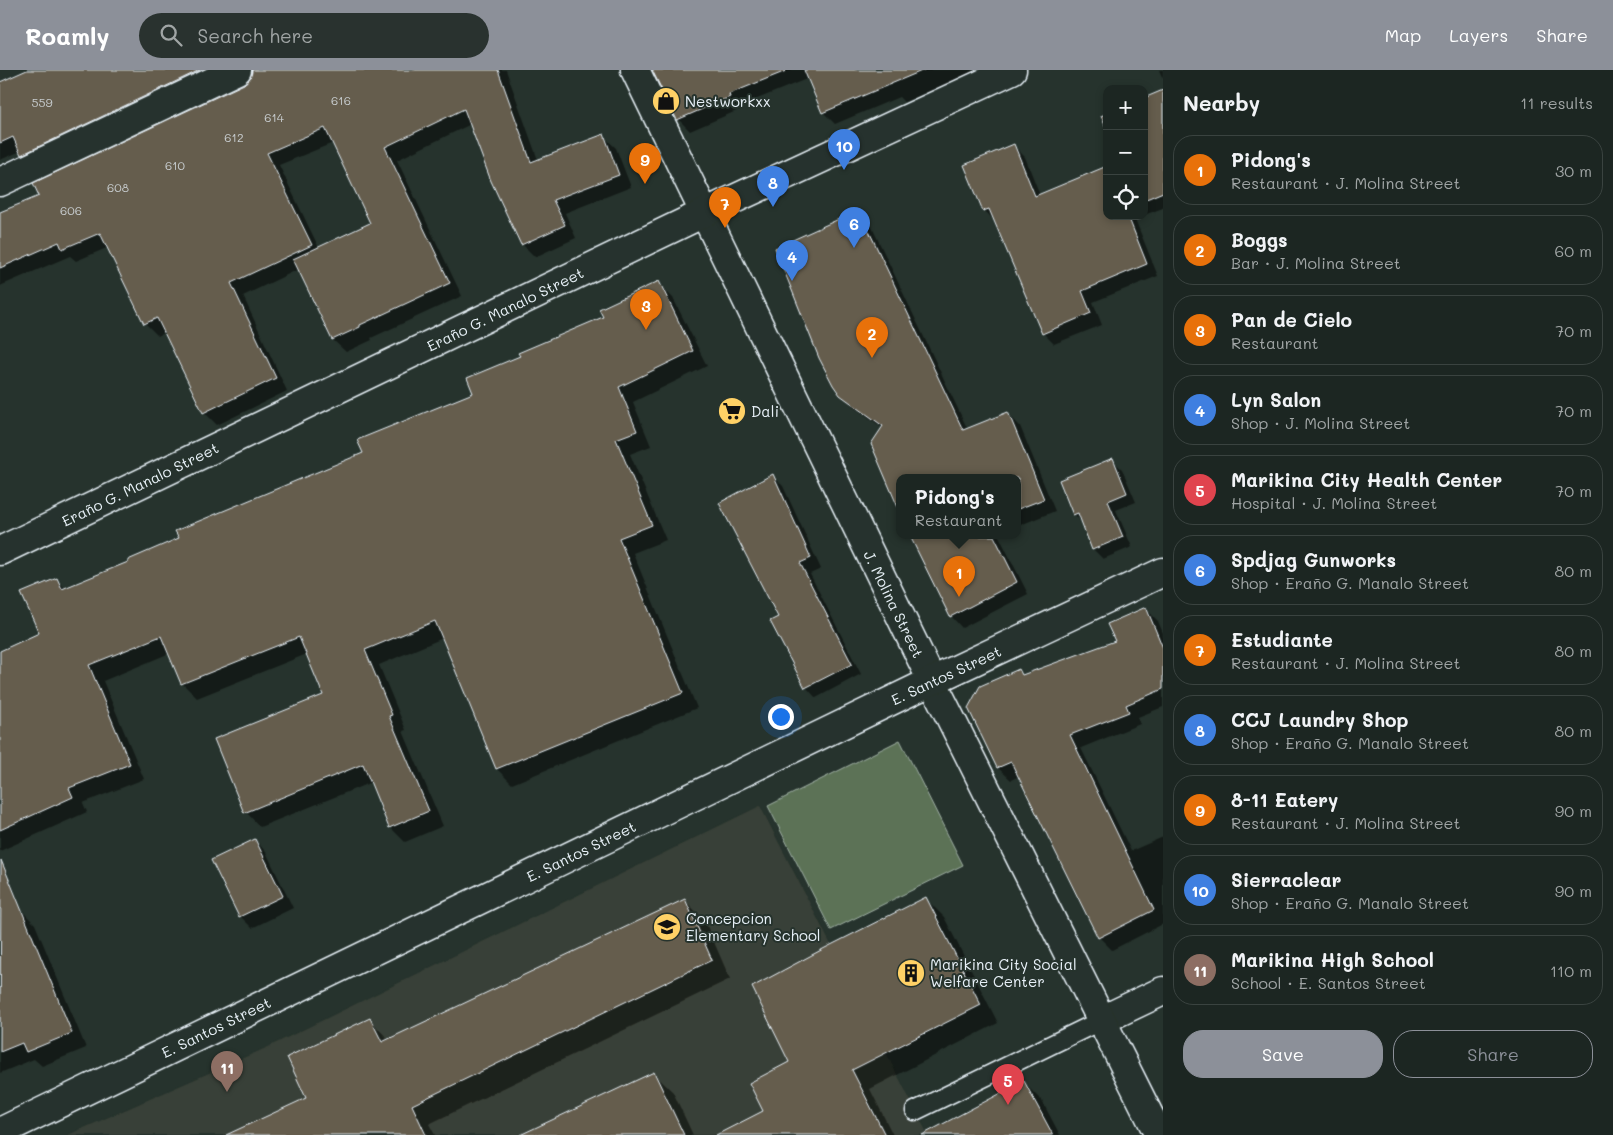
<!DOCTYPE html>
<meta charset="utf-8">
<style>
:root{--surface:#1c2622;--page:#29322f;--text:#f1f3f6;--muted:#a0a5a5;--line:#3a4340;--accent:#8c9099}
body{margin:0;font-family:Mali,sans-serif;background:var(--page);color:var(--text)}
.controls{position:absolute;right:15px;top:15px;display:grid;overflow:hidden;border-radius:10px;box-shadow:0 2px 8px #0003}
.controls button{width:45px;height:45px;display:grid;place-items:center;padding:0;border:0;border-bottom:1px solid var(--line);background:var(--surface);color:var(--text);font:25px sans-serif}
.you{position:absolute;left:780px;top:646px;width:18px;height:18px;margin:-12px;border:4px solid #fff;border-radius:50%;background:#1a73e8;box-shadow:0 0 0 8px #1a73e833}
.badge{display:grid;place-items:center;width:32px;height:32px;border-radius:50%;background:var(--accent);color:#fff;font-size:16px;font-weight:700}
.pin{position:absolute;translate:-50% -41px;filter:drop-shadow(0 1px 2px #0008)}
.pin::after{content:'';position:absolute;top:26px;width:18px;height:15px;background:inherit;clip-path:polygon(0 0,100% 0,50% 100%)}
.popup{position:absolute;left:896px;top:404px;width:125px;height:65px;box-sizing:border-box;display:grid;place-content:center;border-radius:10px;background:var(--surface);filter:drop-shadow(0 1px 4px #0005);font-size:16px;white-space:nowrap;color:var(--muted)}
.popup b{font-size:19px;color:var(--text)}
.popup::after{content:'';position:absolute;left:50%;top:100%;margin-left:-10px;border:10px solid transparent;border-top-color:var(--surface)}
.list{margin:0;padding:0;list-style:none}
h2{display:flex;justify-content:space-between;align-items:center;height:65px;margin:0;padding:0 20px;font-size:21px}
h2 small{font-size:16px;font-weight:400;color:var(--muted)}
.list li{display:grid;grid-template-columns:32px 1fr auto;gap:15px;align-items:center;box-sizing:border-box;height:70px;margin:0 10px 10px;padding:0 10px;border:1px solid var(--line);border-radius:20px}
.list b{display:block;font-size:19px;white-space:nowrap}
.list p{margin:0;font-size:16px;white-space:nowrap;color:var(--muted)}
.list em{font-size:16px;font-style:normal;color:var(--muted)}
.actions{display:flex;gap:10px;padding:15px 20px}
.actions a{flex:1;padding:11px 0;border:1px solid var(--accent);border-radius:20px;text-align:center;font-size:18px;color:var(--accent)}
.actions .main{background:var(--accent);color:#fff}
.icon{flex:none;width:28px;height:28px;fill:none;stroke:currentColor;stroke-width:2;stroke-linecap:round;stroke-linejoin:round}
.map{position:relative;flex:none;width:1163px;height:1065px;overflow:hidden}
header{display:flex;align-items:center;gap:30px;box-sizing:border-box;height:70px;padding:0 25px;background:var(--accent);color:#fff}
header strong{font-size:24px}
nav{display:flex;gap:28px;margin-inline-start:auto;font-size:18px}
.search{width:350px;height:45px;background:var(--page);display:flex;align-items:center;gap:12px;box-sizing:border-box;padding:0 18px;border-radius:28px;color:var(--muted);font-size:19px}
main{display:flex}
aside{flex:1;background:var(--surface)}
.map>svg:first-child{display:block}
</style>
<header>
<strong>Roamly</strong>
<div class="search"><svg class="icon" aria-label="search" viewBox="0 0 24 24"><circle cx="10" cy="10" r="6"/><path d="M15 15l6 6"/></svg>Search here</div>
<nav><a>Map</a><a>Layers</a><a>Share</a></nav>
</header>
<main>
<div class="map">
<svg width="1163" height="1065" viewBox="0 0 1163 1065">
<rect width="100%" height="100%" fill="#26332d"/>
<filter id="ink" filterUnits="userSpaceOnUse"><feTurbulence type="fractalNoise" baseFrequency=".02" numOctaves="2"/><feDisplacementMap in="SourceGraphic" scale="10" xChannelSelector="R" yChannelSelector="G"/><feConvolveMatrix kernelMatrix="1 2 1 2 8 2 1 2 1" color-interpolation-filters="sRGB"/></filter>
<g filter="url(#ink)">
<!-- built -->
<polygon fill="#394037" points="760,736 928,1065 68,1065 266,978"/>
<!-- green -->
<polygon fill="#5b7256" stroke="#a2b2a7" points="900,670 963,795 831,860 768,736"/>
<!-- shadow -->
<g fill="#0007" fill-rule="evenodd">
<polygon points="30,0 239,0 35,97 21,81 0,90 0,13"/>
<path d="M 253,0 L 506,0 L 538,90 L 603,66 L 616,78 L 631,117 L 565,143 L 576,168 L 535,187 L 522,174 L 471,54 L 397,90 L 462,226 L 371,268 L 372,270 L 346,282 L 333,270 L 299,199 L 243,226 L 287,321 L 217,355 L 204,342 L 165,262 L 158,266 L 145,253 L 109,177 L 76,191 L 70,186 L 0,216 L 0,144 L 40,126 L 244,15 L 251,9 ZM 333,73 L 371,153 L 319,178 L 279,95 Z"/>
<polygon points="669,0 981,0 904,32 899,27 835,54 823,42 809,8 740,36 741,39 690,61 678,49"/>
<polygon points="1159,0 1163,0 1163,9"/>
<polygon points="1163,21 1163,138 1144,145 1144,29"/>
<polygon points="1013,75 1025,87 1040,125 1107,146 1142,146 1135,149 1158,206 1093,232 1102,255 1054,274 1043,263 996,152 984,140"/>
<polygon points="859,141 870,153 968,360 1008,344 1020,356 1055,441 1018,456 1018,408 900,408 900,439 872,374 883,358 853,336 841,324"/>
<polygon points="658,213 673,228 707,296 633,332 651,376 630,384 666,470 633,483 697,638 512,714 497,699 443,568 379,595 406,660 403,661 443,756 405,772 390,757 372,712 260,757 246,742 324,626 307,584 197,628 182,613 170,583 103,611 144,709 83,733 87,742 0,781 0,582 40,564 57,510 66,519 130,492 365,384 475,323 521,286 605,248"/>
<polygon points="1112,390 1122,399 1136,432 1116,440 1132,477 1103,489 1093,479 1083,453 1074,444"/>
<polygon points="773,406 783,416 821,499 810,504 861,604 816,628 806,617 780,547"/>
<polygon points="912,466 999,466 1028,524 962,558 951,546"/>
<polygon points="1146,539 1158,551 1163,563 1163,637 1138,647 1140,654 1081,678 1131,781 1163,767 1163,854 1112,880 1099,867 1019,706 1011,710 998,698 969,638 1018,601 1024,606 1116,572"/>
<polygon points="255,770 266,782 293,838 252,858 240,846 212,791"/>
<polygon points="926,829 944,847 998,953 870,1019 893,1065 718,1065 765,1042 791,993"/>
<polygon points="685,831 704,849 730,909 429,1054 435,1065 229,1065 308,1028 370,950 389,970"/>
<polygon points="20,839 35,854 86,978 42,996 34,989 0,1003 0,847"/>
<polygon points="654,1004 673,1022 693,1065 523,1065"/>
<polygon points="1024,1013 1042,1031 1060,1065 925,1065"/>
</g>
<!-- building -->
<g fill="#655d4e" stroke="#e8f1f8">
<polygon points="27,0 200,0 21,85 13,67 0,73 0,12"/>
<polygon points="252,0 498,0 531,92 604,64 619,105 553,130 565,155 521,175 491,111 464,39 385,77 450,213 360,255 360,257 332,270 293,189 370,153 325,58 267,83 312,175 231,213 276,308 203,343 157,248 144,254 100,163 62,179 59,172 0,198 0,142 39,126 33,113 244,14 250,8"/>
<polygon points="652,0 785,0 786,1 729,24 730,27 677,50"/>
<polygon points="804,0 924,0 822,43"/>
<polygon points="1163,20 1163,122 1144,130 1144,28"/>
<polygon points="1107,43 1107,60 1101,46"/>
<polygon points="1014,74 1035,126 1107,96 1107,146 1128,146 1147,194 1082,221 1091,243 1042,264 989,139 983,141 964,95"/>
<polygon points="859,140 963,360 1008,342 1044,429 1018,439 1018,408 900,408 900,442 871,374 883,356 840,325 833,315 819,288 775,178"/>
<polygon points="659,211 693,281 619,317 637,361 616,369 652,455 619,468 683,623 496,699 435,551 365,580 392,645 389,646 429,741 389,758 363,694 244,743 214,669 323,625 299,567 181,614 161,566 89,595 130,694 69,718 73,727 0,760 0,581 39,563 21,523 57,508 62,519 128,492 128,490 179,468 175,461 363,383 357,370 473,323 467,308 520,286 518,283 603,247 599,239"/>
<polygon points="1113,388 1127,423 1108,431 1123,467 1092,480 1078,443 1073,445 1059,410"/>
<polygon points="773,404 811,488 800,493 852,594 805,618 770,551 778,547 719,433"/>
<polygon points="910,466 994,466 1017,512 950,547"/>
<polygon points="1146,537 1163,578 1163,619 1126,635 1129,642 1070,665 1154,840 1098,868 1011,692 997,698 968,638 980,616 1019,599 1022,605 1115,571 1107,554"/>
<polygon points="255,769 283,826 239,847 211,790"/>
<polygon points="1,790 72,963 26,982 22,973 0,982"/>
<polygon points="926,827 981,935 852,1000 885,1065 716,1065 763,1041 749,1013 789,992 752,917 825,878"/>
<polygon points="685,829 712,890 412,1035 426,1065 226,1065 306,1028 287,987 370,948 382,972"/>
<polygon points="654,1002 684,1065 520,1065"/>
<polygon points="1024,1011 1053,1065 922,1065"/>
</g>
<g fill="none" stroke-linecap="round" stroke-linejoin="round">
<defs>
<polyline id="lane" points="915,1041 1102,950"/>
<g id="street">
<polyline points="0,112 237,0"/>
<polyline points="1102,950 1163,921"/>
</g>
<g id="secondary">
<polyline points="635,0 932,611 1159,1065"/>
<polyline points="0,481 704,143 1012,0"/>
<polyline points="0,1062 932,611 1163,502"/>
</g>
</defs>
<!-- lane casing -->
<use href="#lane" stroke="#e8f1f8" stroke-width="21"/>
<!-- street casing -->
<use href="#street" stroke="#e8f1f8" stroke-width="31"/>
<!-- secondary casing -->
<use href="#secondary" stroke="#e8f1f8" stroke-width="31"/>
<!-- lane -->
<use href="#lane" stroke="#26332d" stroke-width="18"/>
<!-- street -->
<use href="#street" stroke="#26332d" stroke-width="28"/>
<!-- secondary -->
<use href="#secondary" stroke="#26332d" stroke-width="28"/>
</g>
</g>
<!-- icons -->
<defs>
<symbol id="shop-disc" viewBox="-11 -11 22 22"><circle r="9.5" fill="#ffd166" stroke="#26332d"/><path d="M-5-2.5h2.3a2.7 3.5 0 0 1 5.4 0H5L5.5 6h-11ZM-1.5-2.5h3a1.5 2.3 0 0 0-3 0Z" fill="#111"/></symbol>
<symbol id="supermarket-disc" viewBox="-11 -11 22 22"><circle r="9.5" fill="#ffd166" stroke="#26332d"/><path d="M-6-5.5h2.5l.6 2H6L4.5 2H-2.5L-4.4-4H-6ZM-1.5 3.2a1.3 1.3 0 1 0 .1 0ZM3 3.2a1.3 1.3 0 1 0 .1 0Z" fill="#111"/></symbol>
<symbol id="school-disc" viewBox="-11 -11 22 22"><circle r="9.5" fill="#ffd166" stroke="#26332d"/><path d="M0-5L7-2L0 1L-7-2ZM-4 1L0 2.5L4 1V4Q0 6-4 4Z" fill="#111"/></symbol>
<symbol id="building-disc" viewBox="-11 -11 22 22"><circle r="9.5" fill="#ffd166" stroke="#26332d"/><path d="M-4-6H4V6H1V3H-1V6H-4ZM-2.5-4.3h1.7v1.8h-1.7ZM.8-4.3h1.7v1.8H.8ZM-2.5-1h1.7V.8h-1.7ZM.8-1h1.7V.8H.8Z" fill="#111"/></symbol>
</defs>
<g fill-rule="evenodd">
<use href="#shop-disc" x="650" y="15" width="32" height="32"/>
<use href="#supermarket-disc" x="716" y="325" width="32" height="32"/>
<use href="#school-disc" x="651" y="841" width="32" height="32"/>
<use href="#building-disc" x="895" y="887" width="32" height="32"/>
</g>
<g text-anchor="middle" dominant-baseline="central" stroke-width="4" stroke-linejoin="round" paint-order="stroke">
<!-- number labels -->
<g font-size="12" fill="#c7ccce">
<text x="341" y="30">616</text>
<text x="42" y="32">559</text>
<text x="274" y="47">614</text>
<text x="234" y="67">612</text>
<text x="175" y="95">610</text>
<text x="118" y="117">608</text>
<text x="71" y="140">606</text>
</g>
<!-- poi labels -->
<g font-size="15" fill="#e8f1f8" stroke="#26332d" text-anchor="start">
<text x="685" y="31">Nestworkxx</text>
<text x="751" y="341">Dali</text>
<text x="686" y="848">Concepcion<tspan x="686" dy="17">Elementary School</tspan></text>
<text x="930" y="894">Marikina City Social<tspan x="930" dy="17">Welfare Center</tspan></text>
</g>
<!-- street labels -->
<g font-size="15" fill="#e8f1f8" stroke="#26332d">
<text transform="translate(505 239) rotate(-26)">Eraño G. Manalo Street</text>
<text transform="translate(140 414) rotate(-26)">Eraño G. Manalo Street</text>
<text transform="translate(894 534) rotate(64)">J. Molina Street</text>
<text transform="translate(946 605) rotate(-25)">E. Santos Street</text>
<text transform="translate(581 781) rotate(-26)">E. Santos Street</text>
<text transform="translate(216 957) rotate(-26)">E. Santos Street</text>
</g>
</g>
</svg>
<div class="controls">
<button>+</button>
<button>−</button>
<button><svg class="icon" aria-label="locate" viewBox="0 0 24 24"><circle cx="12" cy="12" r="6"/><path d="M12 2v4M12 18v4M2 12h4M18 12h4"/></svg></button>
</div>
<div class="you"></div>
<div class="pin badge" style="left:959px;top:527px;background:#e8710a">1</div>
<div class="popup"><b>Pidong's</b>Restaurant</div>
<div class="pin badge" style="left:872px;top:288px;background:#e8710a">2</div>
<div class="pin badge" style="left:646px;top:260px;background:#e8710a">3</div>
<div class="pin badge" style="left:792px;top:211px;background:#3f7fe0">4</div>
<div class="pin badge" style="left:1008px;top:1035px;background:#e0444e">5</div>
<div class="pin badge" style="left:854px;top:178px;background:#3f7fe0">6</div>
<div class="pin badge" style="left:725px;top:158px;background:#e8710a">7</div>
<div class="pin badge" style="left:773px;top:137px;background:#3f7fe0">8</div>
<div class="pin badge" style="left:645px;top:114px;background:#e8710a">9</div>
<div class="pin badge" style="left:844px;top:100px;background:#3f7fe0">10</div>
<div class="pin badge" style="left:227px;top:1022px;background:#8d6e63">11</div>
</div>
<aside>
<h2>Nearby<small>11 results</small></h2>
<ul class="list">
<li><span class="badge" style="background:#e8710a">1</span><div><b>Pidong's</b><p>Restaurant · J. Molina Street</p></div><em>30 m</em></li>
<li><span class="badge" style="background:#e8710a">2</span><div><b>Boggs</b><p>Bar · J. Molina Street</p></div><em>60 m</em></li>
<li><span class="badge" style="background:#e8710a">3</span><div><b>Pan de Cielo</b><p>Restaurant</p></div><em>70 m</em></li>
<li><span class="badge" style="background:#3f7fe0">4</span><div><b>Lyn Salon</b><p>Shop · J. Molina Street</p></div><em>70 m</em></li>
<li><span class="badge" style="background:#e0444e">5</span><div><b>Marikina City Health Center</b><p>Hospital · J. Molina Street</p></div><em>70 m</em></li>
<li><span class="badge" style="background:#3f7fe0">6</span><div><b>Spdjag Gunworks</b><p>Shop · Eraño G. Manalo Street</p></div><em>80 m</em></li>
<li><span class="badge" style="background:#e8710a">7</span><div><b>Estudiante</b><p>Restaurant · J. Molina Street</p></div><em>80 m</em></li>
<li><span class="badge" style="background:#3f7fe0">8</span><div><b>CCJ Laundry Shop</b><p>Shop · Eraño G. Manalo Street</p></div><em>80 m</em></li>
<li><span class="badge" style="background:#e8710a">9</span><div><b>8-11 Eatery</b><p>Restaurant · J. Molina Street</p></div><em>90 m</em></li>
<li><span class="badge" style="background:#3f7fe0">10</span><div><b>Sierraclear</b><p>Shop · Eraño G. Manalo Street</p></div><em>90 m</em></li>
<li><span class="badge" style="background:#8d6e63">11</span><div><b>Marikina High School</b><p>School · E. Santos Street</p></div><em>110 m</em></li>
</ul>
<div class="actions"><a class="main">Save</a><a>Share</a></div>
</aside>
</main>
